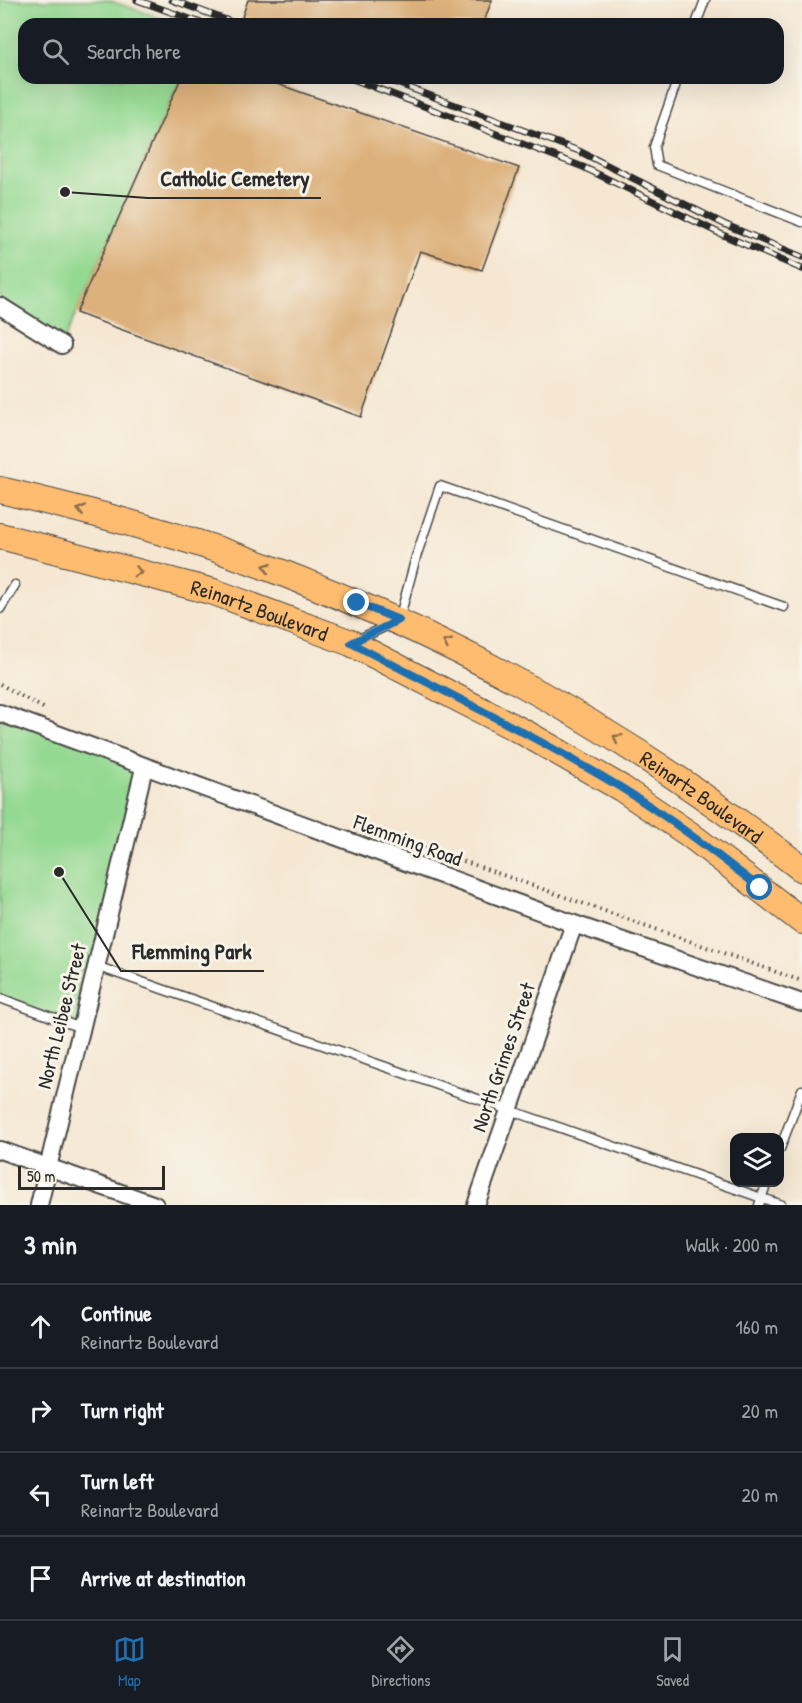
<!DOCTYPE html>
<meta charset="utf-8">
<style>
:root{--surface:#171b24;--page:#242831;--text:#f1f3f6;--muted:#9ea1a6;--line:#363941;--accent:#1f6fb2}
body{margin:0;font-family:"Patrick Hand",sans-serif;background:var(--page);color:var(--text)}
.controls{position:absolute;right:18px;bottom:18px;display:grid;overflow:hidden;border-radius:12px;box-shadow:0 6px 24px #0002}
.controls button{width:54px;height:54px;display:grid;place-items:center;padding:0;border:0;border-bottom:2px solid var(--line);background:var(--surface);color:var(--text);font:30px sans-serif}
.scale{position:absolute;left:18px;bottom:15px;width:147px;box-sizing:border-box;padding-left:6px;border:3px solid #2b2b2b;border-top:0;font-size:16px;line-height:21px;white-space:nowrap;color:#2b2b2b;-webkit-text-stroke:4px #f7f3e8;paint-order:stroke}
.stop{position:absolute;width:18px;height:18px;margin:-14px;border:4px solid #1f6fb2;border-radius:50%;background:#fff}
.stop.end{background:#1f6fb2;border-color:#fff;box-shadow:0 2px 6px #0008}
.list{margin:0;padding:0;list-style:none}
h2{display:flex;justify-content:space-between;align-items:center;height:78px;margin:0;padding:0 24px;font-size:26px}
h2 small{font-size:20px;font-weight:400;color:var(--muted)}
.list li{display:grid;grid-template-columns:39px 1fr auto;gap:18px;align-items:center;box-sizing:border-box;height:84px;padding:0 24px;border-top:2px solid var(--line)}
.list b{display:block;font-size:22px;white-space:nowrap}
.list p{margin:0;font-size:20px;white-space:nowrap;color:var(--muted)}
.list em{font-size:20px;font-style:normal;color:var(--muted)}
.icon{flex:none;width:33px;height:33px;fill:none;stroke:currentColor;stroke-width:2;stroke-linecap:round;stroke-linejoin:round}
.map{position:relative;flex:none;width:802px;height:1205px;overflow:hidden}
.search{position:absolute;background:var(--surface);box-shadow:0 6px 24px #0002;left:18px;right:18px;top:18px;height:66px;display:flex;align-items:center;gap:15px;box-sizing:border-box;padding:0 21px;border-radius:18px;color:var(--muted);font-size:22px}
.sheet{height:414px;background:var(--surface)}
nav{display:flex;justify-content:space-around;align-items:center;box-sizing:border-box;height:84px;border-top:2px solid var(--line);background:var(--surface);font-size:16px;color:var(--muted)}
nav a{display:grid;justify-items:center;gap:3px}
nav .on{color:var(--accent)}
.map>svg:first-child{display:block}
</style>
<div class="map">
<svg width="802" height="1205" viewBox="0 0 802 1205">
<rect width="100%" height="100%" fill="#f7f3e8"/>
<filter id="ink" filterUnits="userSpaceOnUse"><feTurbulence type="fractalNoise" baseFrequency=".0167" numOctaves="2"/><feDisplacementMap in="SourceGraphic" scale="12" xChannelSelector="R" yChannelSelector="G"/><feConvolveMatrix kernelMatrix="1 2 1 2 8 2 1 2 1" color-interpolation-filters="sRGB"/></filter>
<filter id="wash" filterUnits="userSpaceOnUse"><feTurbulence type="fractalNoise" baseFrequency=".008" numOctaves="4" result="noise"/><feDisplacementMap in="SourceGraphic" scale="24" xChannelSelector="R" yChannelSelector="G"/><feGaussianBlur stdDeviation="1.35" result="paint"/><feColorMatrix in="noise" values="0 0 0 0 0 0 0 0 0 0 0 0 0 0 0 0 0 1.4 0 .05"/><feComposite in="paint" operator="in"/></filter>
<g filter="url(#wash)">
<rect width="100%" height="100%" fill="#f5e7d2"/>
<!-- green -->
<g fill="#94d992" stroke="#60825e" stroke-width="1.5">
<polygon points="0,0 108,0 178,24 24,24 24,78 181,78 62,345 0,306"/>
<polygon points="0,713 144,768 81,1028 0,998"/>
</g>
<g id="blocks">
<!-- building -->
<g fill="#ddb17b">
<polygon points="248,0 492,0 483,24 262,24 242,17"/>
<polygon points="181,78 260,78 519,168 482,270 420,251 361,417 76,313"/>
</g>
</g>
</g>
<g filter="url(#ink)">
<use href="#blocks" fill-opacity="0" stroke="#494744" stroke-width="1.5"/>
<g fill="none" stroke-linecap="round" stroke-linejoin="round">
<defs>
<g id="lane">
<polyline points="696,24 705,0"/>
<polyline points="678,78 654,147 657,165 802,222"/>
<polyline points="0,609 15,585"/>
<polyline points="357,640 399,620 416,557 440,486 784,607"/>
<polyline points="96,966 782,1205"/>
<polyline points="0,998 81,1028"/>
<polyline points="780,1149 802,1090"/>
<polyline points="759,1205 767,1182"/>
</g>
<g id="street">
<polyline points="0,306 62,345"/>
<polyline points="0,713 574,924 802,1003"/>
<polyline points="0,1150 155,1205"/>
<polyline points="39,1205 144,768"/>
<polyline points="476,1205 574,924"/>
</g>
<g id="primary">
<path id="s1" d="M 0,490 C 82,510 165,530 245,559 C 415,621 574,703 721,809 C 748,829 776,848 802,869"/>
<path id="s2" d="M 0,536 L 214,592 L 351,643 L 525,733 L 621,788 L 689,834 L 802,921"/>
</g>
</defs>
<!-- lane casing -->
<use href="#lane" stroke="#494744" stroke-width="11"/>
<!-- street casing -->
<use href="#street" stroke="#494744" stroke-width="20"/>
<!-- primary casing -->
<use href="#primary" stroke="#494744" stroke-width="28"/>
<!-- path -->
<g stroke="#494744" stroke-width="4" stroke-dasharray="1.5 4.5" stroke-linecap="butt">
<polyline points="0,684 45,709"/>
<polyline points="390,835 802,981"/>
</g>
<!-- lane -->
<use href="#lane" stroke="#fff" stroke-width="8"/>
<!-- street -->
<use href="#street" stroke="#fff" stroke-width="16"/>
<!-- primary -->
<use href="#primary" stroke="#fdbc70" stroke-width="26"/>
<defs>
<g id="rail">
<polyline points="137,0 204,24"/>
<polyline points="172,0 237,24"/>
<polyline points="350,78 583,167 723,235 802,269"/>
<polyline points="383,78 579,151 724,224 802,257"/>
</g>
</defs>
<!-- rail casing -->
<use href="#rail" stroke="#2b2b2b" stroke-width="7"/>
<!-- rail -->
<use href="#rail" stroke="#f7f3e8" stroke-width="4.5" stroke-dasharray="14" stroke-linecap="butt"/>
</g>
<!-- one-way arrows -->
<defs><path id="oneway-chevron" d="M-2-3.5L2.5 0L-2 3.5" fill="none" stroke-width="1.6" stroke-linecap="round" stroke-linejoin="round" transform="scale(1.5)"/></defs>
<g stroke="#8a6c4a">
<use href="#oneway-chevron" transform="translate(81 510) rotate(-166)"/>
<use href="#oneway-chevron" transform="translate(267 567) rotate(-159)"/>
<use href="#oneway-chevron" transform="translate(138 572) rotate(15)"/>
<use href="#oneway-chevron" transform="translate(447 643) rotate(-154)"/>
<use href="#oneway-chevron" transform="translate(617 738) rotate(-148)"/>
</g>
</g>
<g fill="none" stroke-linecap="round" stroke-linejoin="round" filter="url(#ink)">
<!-- route -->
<path stroke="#1f6fb2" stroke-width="8" d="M 357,603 L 399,620 L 351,643 C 441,690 533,735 620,787 C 669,817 715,853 760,888"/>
</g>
<g text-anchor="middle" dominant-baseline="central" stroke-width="6" stroke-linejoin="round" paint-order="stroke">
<!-- street labels -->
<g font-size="21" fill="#2b2b2b" stroke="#f7f3e8">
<text stroke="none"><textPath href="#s2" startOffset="270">Reinartz Boulevard</textPath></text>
<text stroke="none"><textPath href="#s1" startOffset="771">Reinartz Boulevard</textPath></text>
<text transform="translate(408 840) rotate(20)">Flemming Road</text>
<text transform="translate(61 1016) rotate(-76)">North Leibee Street</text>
<text transform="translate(503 1057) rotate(-71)">North Grimes Street</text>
</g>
</g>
<!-- callouts -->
<path fill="none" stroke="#2b2b2b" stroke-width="2" d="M65 192L148 198H321M59 872L121 971H264"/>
<g fill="#2b2b2b" stroke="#f7f3e8" stroke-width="2">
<circle cx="65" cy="192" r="6"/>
<circle cx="59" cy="872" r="6"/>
</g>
<g font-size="22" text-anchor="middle" font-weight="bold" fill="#2b2b2b" stroke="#f7f3e8" stroke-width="6" stroke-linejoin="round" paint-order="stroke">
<text x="235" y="186">Catholic Cemetery</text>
<text x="192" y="959">Flemming Park</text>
</g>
</svg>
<div class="controls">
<button><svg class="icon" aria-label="layers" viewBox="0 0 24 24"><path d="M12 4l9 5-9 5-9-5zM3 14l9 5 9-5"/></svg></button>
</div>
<div class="scale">50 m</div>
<div class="stop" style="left:760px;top:888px"></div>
<div class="stop end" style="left:357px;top:603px"></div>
<div class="search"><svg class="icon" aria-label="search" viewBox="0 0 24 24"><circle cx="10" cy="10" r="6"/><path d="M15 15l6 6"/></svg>Search here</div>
</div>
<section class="sheet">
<h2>3 min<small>Walk · 200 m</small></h2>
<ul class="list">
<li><svg class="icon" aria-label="ahead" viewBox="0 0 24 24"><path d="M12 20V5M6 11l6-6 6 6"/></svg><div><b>Continue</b><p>Reinartz Boulevard</p></div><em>160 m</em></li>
<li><svg class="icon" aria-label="right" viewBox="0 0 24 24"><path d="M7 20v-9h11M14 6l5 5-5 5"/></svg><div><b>Turn right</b></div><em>20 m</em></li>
<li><svg class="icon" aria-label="left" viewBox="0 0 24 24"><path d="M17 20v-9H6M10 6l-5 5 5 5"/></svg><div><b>Turn left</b><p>Reinartz Boulevard</p></div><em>20 m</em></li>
<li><svg class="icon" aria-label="arrive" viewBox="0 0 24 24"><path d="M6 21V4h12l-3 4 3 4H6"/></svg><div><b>Arrive at destination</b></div></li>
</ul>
</section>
<nav>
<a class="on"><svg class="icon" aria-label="map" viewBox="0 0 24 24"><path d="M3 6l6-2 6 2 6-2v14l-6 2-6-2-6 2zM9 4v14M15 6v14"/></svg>Map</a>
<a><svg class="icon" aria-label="directions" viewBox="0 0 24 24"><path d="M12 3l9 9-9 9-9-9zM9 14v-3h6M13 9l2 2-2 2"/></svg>Directions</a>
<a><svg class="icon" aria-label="saved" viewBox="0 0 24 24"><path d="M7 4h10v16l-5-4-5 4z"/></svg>Saved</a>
</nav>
